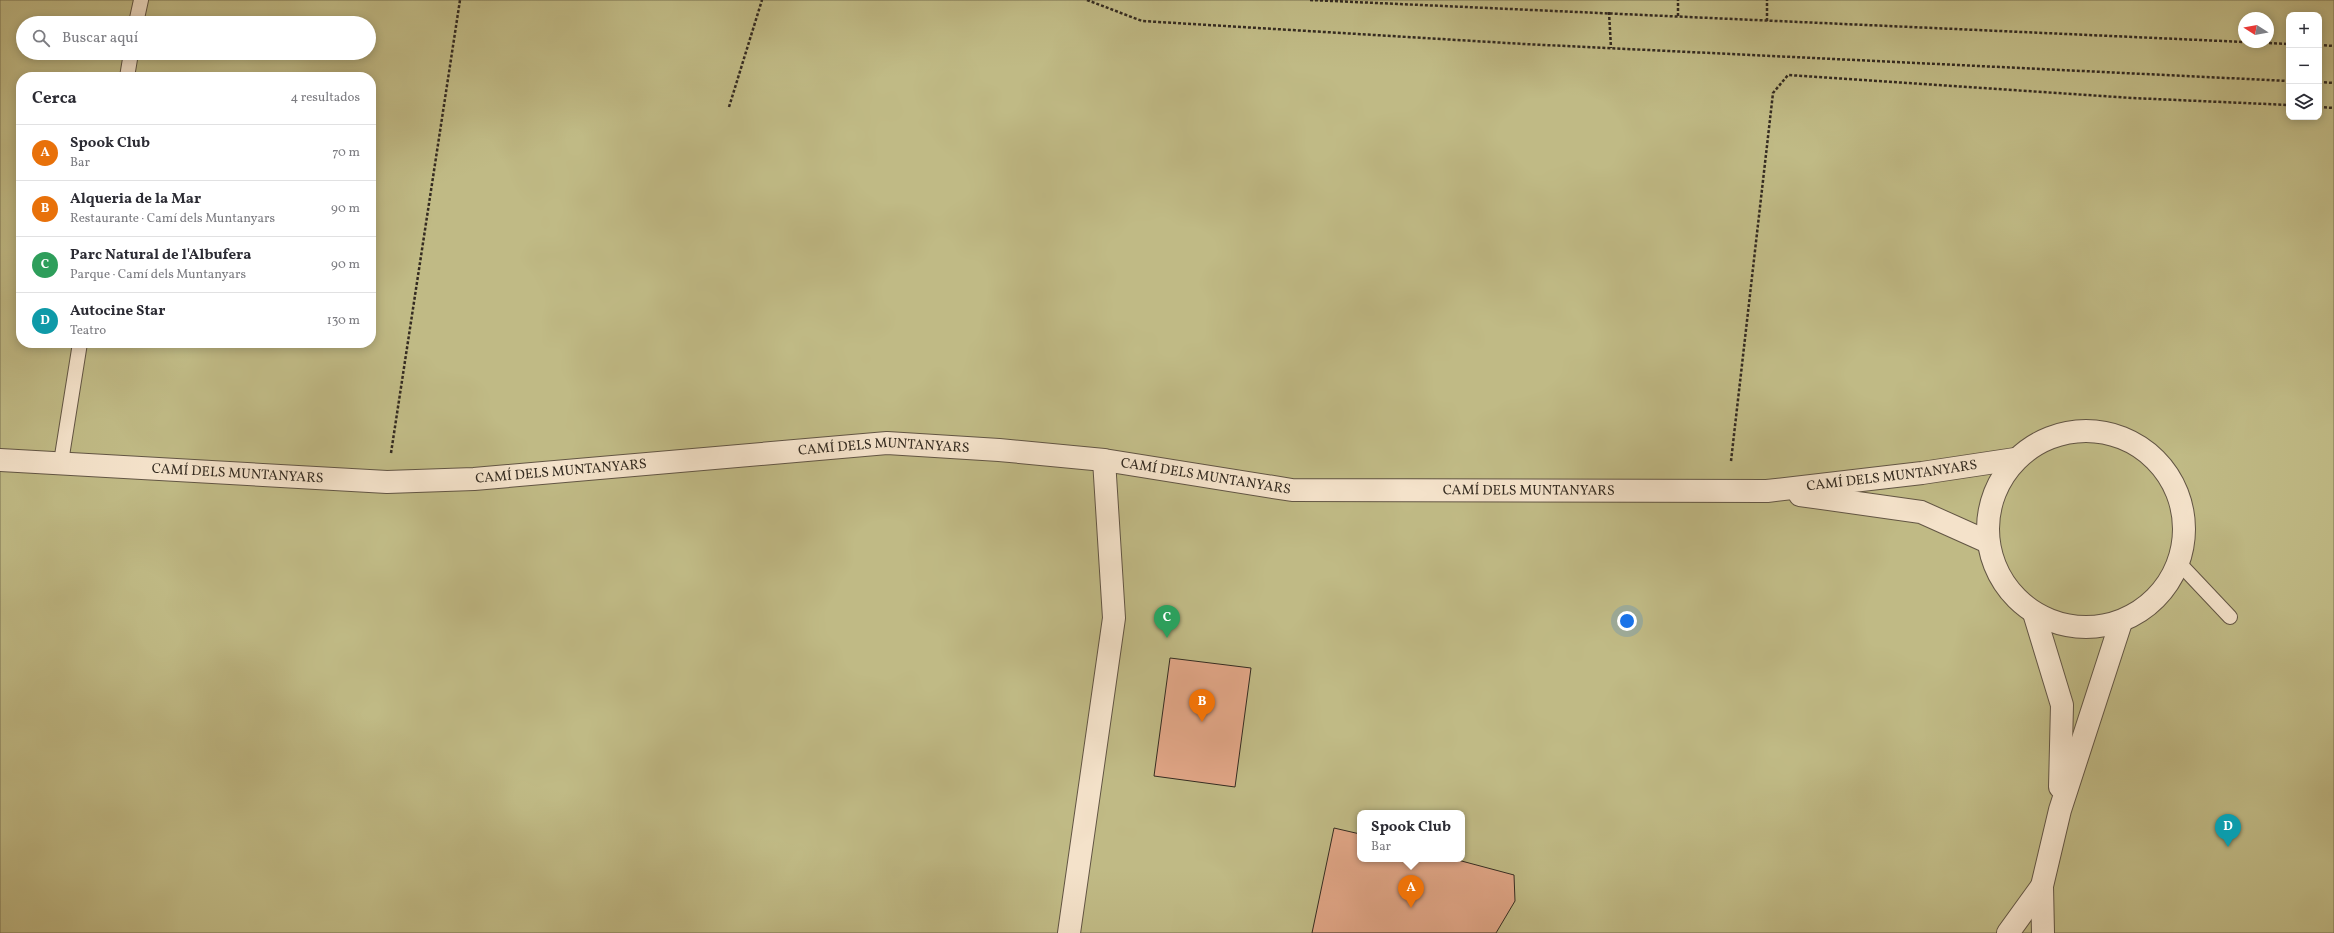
<!DOCTYPE html>
<html lang="es">
<meta charset="utf-8">
<style>
:root{--surface:#fff;--page:#f7f7f7;--text:#2b2b33;--muted:#7c7c81;--line:#e1e1e2;--accent:#0f766e}
body{margin:0;font-family:Vollkorn,serif;background:var(--page);color:var(--text)}
.controls{position:absolute;right:12px;top:12px;display:grid;overflow:hidden;border-radius:8px;box-shadow:0 2px 10px #0003}
.controls button{width:36px;height:36px;display:grid;place-items:center;padding:0;border:0;border-bottom:1px solid var(--line);background:var(--surface);color:var(--text);font:20px sans-serif}
.compass{position:absolute;left:2238px;top:12px;width:36px;height:36px;border-radius:50%;background:var(--surface);box-shadow:0 2px 10px #0003;rotate:281deg}
.you{position:absolute;left:1627px;top:621px;width:14px;height:14px;margin:-10px;border:3px solid #fff;border-radius:50%;background:#1a73e8;box-shadow:0 0 0 6px #1a73e833}
.badge{display:grid;place-items:center;width:26px;height:26px;border-radius:50%;background:var(--accent);color:#fff;font-size:13px;font-weight:700}
.pin{position:absolute;translate:-50% -33px;filter:drop-shadow(0 1px 2px #0008)}
.pin::after{content:'';position:absolute;top:21px;width:14px;height:12px;background:inherit;clip-path:polygon(0 0,100% 0,50% 100%)}
.popup{position:absolute;left:1357px;top:810px;width:108px;height:52px;box-sizing:border-box;display:grid;place-content:center;border-radius:8px;background:var(--surface);filter:drop-shadow(0 1px 3px #0005);font-size:13px;white-space:nowrap;color:var(--muted)}
.popup b{font-size:15px;color:var(--text)}
.popup::after{content:'';position:absolute;left:50%;top:100%;margin-left:-8px;border:8px solid transparent;border-top-color:var(--surface)}
.list{margin:0;padding:0;list-style:none}
h2{display:flex;justify-content:space-between;align-items:center;height:52px;margin:0;padding:0 16px;font-size:17px}
h2 small{font-size:13px;font-weight:400;color:var(--muted)}
.list li{display:grid;grid-template-columns:26px 1fr auto;gap:12px;align-items:center;box-sizing:border-box;height:56px;padding:0 16px;border-top:1px solid var(--line)}
.list b{display:block;font-size:15px;white-space:nowrap}
.list p{margin:0;font-size:13px;white-space:nowrap;color:var(--muted)}
.list em{font-size:13px;font-style:normal;color:var(--muted)}
.icon{flex:none;width:22px;height:22px;fill:none;stroke:currentColor;stroke-width:2;stroke-linecap:round;stroke-linejoin:round}
.map{position:relative;flex:none;width:2334px;height:933px;overflow:hidden}
.search{position:absolute;background:var(--surface);box-shadow:0 2px 10px #0003;left:16px;top:16px;width:360px;height:44px;display:flex;align-items:center;gap:10px;box-sizing:border-box;padding:0 14px;border-radius:22px;color:var(--muted);font-size:15px}
.panel{position:absolute;background:var(--surface);box-shadow:0 2px 10px #0003;left:16px;top:72px;width:360px;height:276px;border-radius:16px}
.map>svg:first-child{display:block}
</style>
<div class="map">
<svg width="2334" height="933" viewBox="0 0 2334 933">
<rect width="100%" height="100%" fill="#eed3ae"/>
<filter id="stains"><feTurbulence type="fractalNoise" baseFrequency=".005" numOctaves="4"/><feColorMatrix values="0 0 0 0 .2 0 0 0 0 .09 0 0 0 0 .02 0 0 0 .5 -.17"/></filter>
<radialGradient id="worn" r=".72"><stop offset=".6" stop-color="#630" stop-opacity="0"/><stop offset="1" stop-color="#630" stop-opacity=".3"/></radialGradient>
<!-- green -->
<path fill="#c0ba85" stroke="#7a7253" fill-rule="evenodd" d="M 0,0 L 2334,0 L 2334,933 L 0,933 ZM 2289,15 L 2319,15 L 2319,117 L 2289,117 ZM 2244,18 L 2268,18 L 2268,42 L 2244,42 ZM 23,23 L 369,23 L 369,53 L 23,53 ZM 21,77 L 371,77 L 371,343 L 21,343 ZM 1360,813 L 1462,813 L 1462,859 L 1360,859 Z"/>
<!-- building -->
<g fill="#e1a687" stroke="#342b21">
<polygon points="1170,658 1251,668 1235,787 1154,776"/>
<polygon points="1334,828 1360,834 1360,859 1454,859 1514,875 1515,901 1496,933 1312,933"/>
</g>
<g fill="none" stroke-linecap="round" stroke-linejoin="round">
<defs>
<g id="lane">
<polyline points="136,23 141,0"/>
<polyline points="127,77 131,53"/>
<polyline points="61,462 80,343"/>
<polyline points="2179,563 2230,617"/>
</g>
<g id="street">
<circle cx="2086" cy="529" r="98"/>
<path id="s1" d="M 0,460 L 387,482 L 474,479 L 887,443 L 999,450 L 1104,460 L 1292,490 L 1767,491 L 1922,473 L 2015,459"/>
<polyline points="1800,495 1921,512 1988,542"/>
<polyline points="2034,613 2062,705 2060,787"/>
<polyline points="1069,933 1114,618 1104,460"/>
<polyline points="2008,933 2042,886"/>
<polyline points="2043,933 2042,886 2060,810 2121,622"/>
</g>
</defs>
<!-- lane casing -->
<use href="#lane" stroke="#625544" stroke-width="16"/>
<!-- street casing -->
<use href="#street" stroke="#625544" stroke-width="24"/>
<!-- path -->
<g stroke="#342b21" stroke-width="2.5" stroke-dasharray="3 2" stroke-linecap="butt">
<polyline points="1087,0 1142,21 1524,44 2289,81"/>
<polyline points="1310,0 2289,44"/>
<polyline points="1609,12 1611,48"/>
<polyline points="1678,16 1678,0"/>
<polyline points="1767,21 1767,0"/>
<polyline points="2319,45 2334,46"/>
<polyline points="2319,82 2334,83"/>
<polyline points="729,107 762,0"/>
<polyline points="2319,107 2334,108"/>
<polyline points="391,453 460,0"/>
<polyline points="1731,461 1773,93 1788,75 2132,98 2289,105"/>
</g>
<!-- lane -->
<use href="#lane" stroke="#f4e2ca" stroke-width="14"/>
<!-- street -->
<use href="#street" stroke="#f4e2ca" stroke-width="22"/>
</g>
<g text-anchor="middle" dominant-baseline="central" stroke-width="3" stroke-linejoin="round" paint-order="stroke">
<!-- street labels -->
<g font-size="14" fill="#342b21" stroke="#f4e2ca">
<text stroke="none"><textPath href="#s1" startOffset="886">CAMÍ DELS MUNTANYARS</textPath></text>
<text stroke="none"><textPath href="#s1" startOffset="562">CAMÍ DELS MUNTANYARS</textPath></text>
<text stroke="none"><textPath href="#s1" startOffset="238">CAMÍ DELS MUNTANYARS</textPath></text>
<text stroke="none"><textPath href="#s1" startOffset="1210">CAMÍ DELS MUNTANYARS</textPath></text>
<text stroke="none"><textPath href="#s1" startOffset="1898">CAMÍ DELS MUNTANYARS</textPath></text>
<text stroke="none"><textPath href="#s1" startOffset="1534">CAMÍ DELS MUNTANYARS</textPath></text>
</g>
</g>
<rect width="100%" height="100%" filter="url(#stains)"/>
<rect width="100%" height="100%" fill="url(#worn)"/>
</svg>
<div class="controls">
<button>+</button>
<button>−</button>
<button><svg class="icon" aria-label="layers" viewBox="0 0 24 24"><path d="M12 4l9 5-9 5-9-5zM3 14l9 5 9-5"/></svg></button>
</div>
<svg class="compass" viewBox="-18 -18 36 36"><path d="M0-13l5 13h-10z" fill="#e53935"/><path d="M0 13l5-13h-10z" fill="#7c7c81"/></svg>
<div class="you"></div>
<div class="pin badge" style="left:1411px;top:908px;background:#e8710a">A</div>
<div class="popup"><b>Spook Club</b>Bar</div>
<div class="pin badge" style="left:1202px;top:722px;background:#e8710a">B</div>
<div class="pin badge" style="left:1167px;top:638px;background:#2e9e5b">C</div>
<div class="pin badge" style="left:2228px;top:847px;background:#0f9aa8">D</div>
<div class="search"><svg class="icon" aria-label="search" viewBox="0 0 24 24"><circle cx="10" cy="10" r="6"/><path d="M15 15l6 6"/></svg>Buscar aquí</div>
<section class="panel">
<h2>Cerca<small>4 resultados</small></h2>
<ul class="list">
<li><span class="badge" style="background:#e8710a">A</span><div><b>Spook Club</b><p>Bar</p></div><em>70 m</em></li>
<li><span class="badge" style="background:#e8710a">B</span><div><b>Alqueria de la Mar</b><p>Restaurante · Camí dels Muntanyars</p></div><em>90 m</em></li>
<li><span class="badge" style="background:#2e9e5b">C</span><div><b>Parc Natural de l'Albufera</b><p>Parque · Camí dels Muntanyars</p></div><em>90 m</em></li>
<li><span class="badge" style="background:#0f9aa8">D</span><div><b>Autocine Star</b><p>Teatro</p></div><em>130 m</em></li>
</ul>
</section>
</div>
